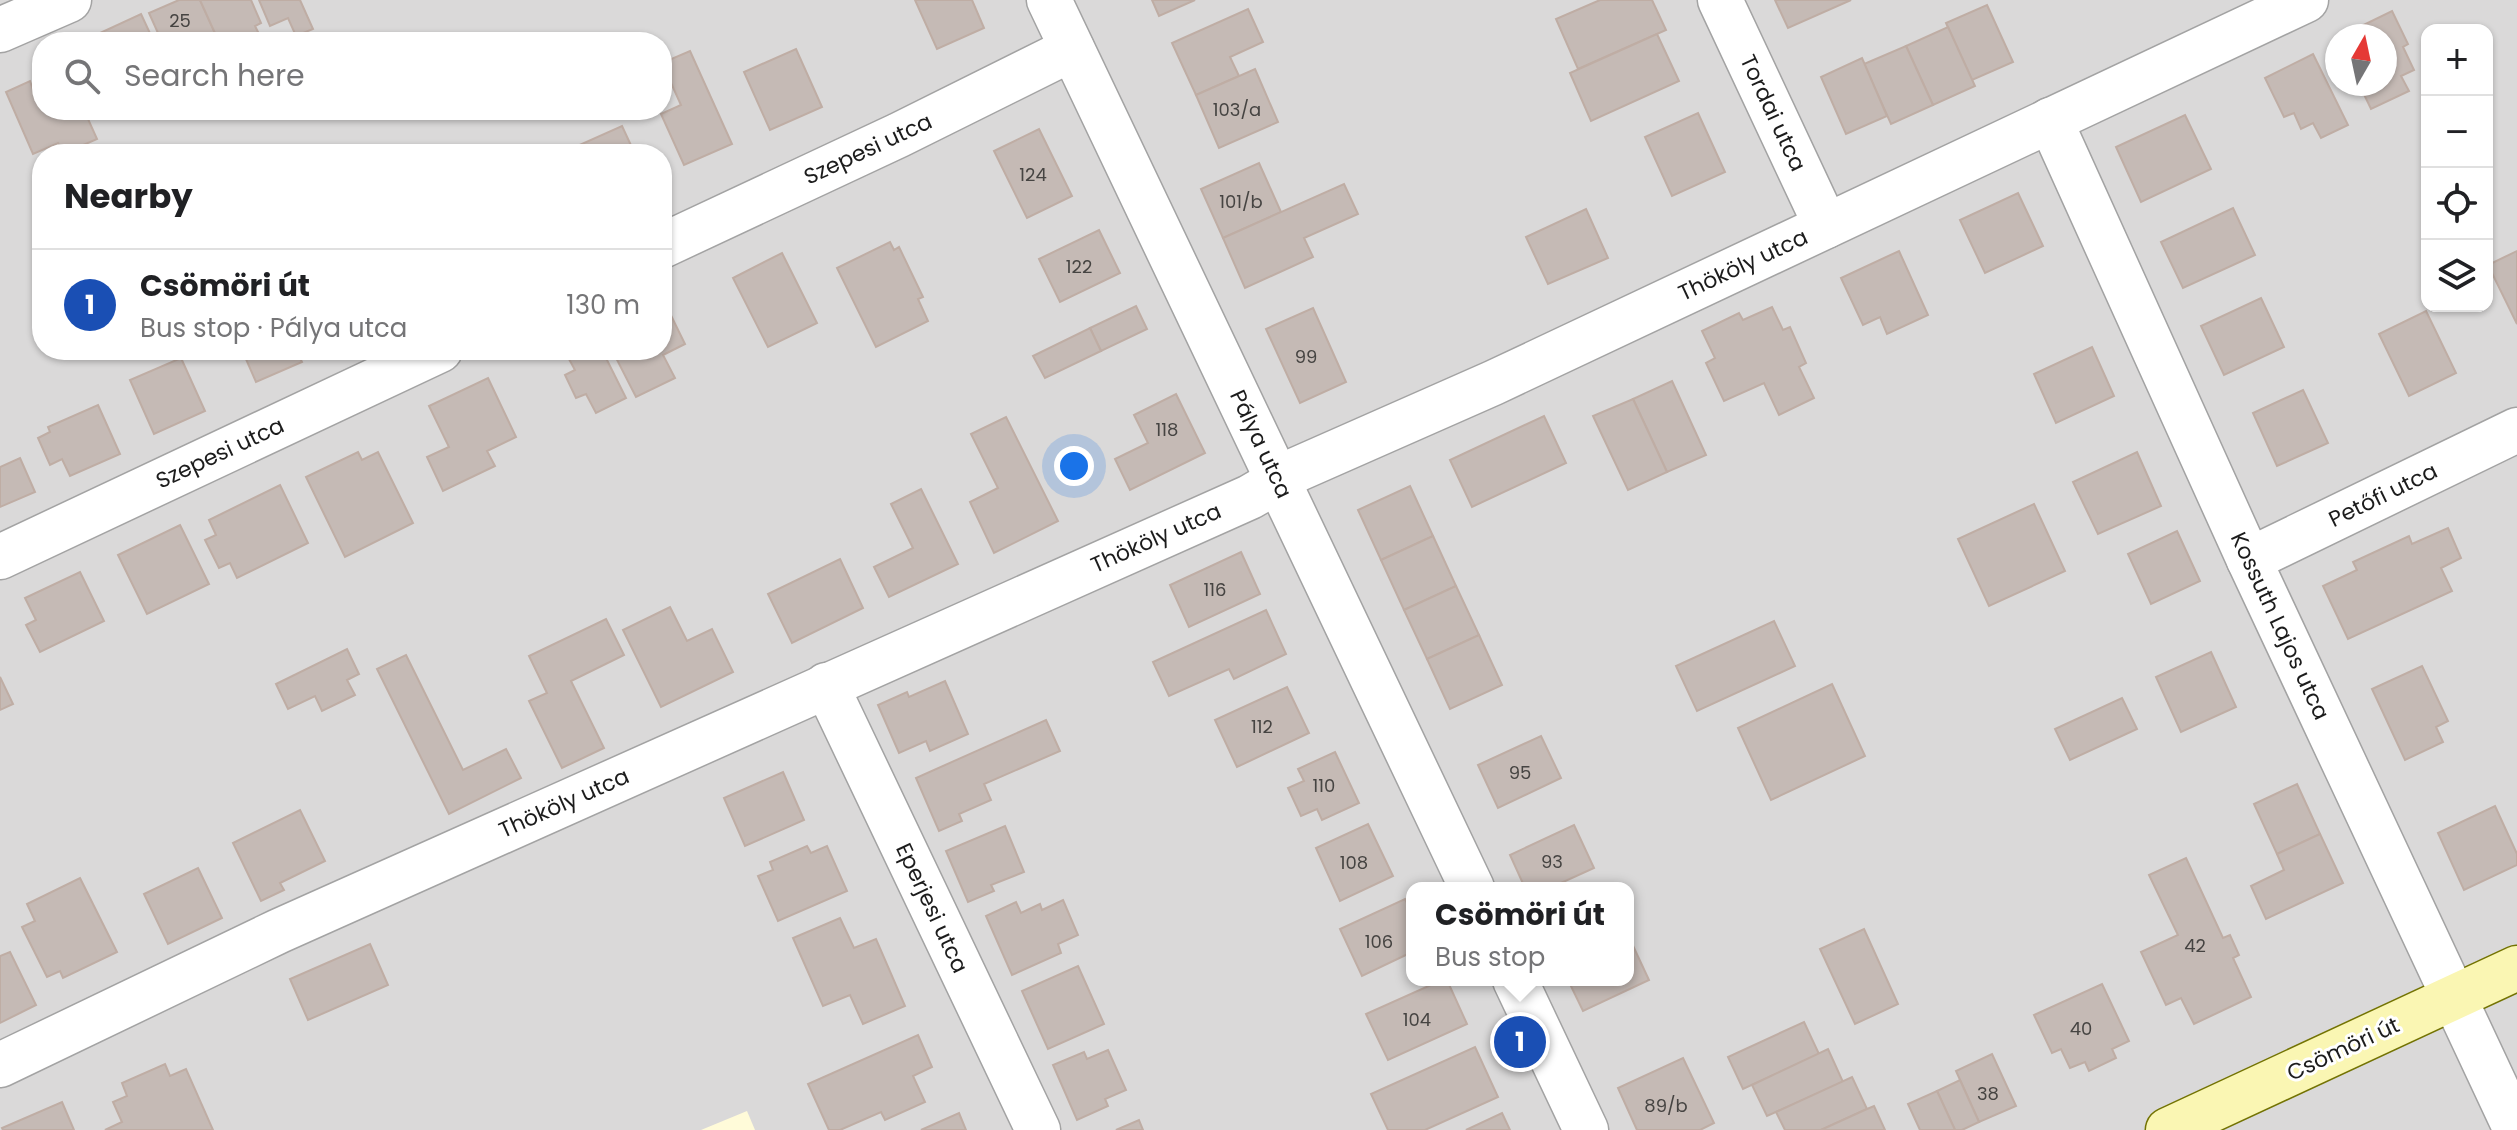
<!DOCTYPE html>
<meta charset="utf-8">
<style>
:root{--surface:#fff;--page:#f2f2f2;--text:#202124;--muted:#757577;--line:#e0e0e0;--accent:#2563eb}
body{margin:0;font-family:Poppins,sans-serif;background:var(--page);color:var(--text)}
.controls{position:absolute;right:24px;top:24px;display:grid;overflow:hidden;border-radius:16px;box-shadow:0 2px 6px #0004}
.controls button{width:72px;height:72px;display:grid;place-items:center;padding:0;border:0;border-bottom:2px solid var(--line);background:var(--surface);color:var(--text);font:40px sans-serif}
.compass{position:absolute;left:2325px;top:24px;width:72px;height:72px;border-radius:50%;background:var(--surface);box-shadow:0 2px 6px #0004;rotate:9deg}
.you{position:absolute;left:1074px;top:466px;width:28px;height:28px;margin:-20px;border:6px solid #fff;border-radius:50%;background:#1a73e8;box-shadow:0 0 0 12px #1a73e833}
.badge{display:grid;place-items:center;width:52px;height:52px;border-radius:50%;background:var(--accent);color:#fff;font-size:26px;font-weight:700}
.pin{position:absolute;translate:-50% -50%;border:4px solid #fff;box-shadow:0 2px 8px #0006}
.popup{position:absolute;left:1406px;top:882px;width:228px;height:104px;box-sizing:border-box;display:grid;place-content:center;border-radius:16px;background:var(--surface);filter:drop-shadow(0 2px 6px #0005);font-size:26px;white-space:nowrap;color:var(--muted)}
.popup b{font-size:30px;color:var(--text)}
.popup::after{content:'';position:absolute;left:50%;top:100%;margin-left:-16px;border:16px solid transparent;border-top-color:var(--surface)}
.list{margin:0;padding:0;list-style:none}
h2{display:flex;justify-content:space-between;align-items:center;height:104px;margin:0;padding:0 32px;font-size:34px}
h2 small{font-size:26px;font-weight:400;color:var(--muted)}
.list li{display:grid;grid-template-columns:52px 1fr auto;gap:24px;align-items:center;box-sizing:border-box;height:112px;padding:0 32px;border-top:2px solid var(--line)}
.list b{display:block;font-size:30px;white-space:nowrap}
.list p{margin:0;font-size:26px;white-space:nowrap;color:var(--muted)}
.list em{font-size:26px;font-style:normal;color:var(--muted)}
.icon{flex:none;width:44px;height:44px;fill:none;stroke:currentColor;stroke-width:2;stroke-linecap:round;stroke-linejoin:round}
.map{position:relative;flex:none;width:2517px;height:1130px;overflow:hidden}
.search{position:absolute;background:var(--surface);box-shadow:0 2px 6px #0004;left:32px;top:32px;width:640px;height:88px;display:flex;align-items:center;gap:20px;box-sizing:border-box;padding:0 28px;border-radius:32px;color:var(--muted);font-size:30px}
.panel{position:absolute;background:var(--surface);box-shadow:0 2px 6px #0004;left:32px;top:144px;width:640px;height:216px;border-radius:32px}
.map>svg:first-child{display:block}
</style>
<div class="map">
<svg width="2517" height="1130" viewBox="0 0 2517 1130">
<rect width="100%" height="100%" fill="#eee8e1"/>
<!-- residential -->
<path fill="#dad9d9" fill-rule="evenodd" d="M 0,0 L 2517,0 L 2517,1130 L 0,1130 ZM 2427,30 L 2487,30 L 2487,306 L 2427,306 ZM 2337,36 L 2385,36 L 2385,84 L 2337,84 ZM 42,42 L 662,42 L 662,110 L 42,110 ZM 42,154 L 662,154 L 662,350 L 42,350 ZM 1412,888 L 1628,888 L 1628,980 L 1412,980 Z"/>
<!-- education -->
<polygon fill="#fffbd9" points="747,1111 755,1130 701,1130"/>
<!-- building -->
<g fill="#c5bab5" stroke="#bfada4" stroke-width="2">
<polygon points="179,0 200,0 219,42 186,42 183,37 171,42 162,42 149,13"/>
<polygon points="200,0 251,0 261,23 255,26 263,42 219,42"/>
<polygon points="259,0 300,0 313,29 296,36 288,18 270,26"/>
<polygon points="915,0 972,0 984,28 937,49"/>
<polygon points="1152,0 1195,0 1159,16"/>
<polygon points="1600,0 1652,0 1666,30 1578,69 1556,19"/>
<polygon points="1775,0 1851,0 1788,28"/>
<polygon points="1987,5 2013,62 1972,80 1946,23"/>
<polygon points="1248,9 1263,42 1230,57 1239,76 1196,95 1172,43"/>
<polygon points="2392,11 2408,44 2403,47 2414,70 2401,76 2409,91 2371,109 2359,84 2385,84 2385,36 2341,36"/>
<polygon points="141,14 154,42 104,42 100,33"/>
<polygon points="1948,27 1975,86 1933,105 1906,46"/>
<polygon points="1657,34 1679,81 1591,121 1570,73"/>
<polygon points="1906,46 1933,105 1891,124 1864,64"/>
<polygon points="796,49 822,107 770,130 744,72"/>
<polygon points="690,51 732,144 684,165 661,114 681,105 662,63"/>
<polygon points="2313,54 2348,125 2321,138 2313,123 2301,129 2294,113 2284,117 2265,78"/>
<polygon points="1862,58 1887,116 1846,134 1821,77"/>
<polygon points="1255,69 1278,122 1219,148 1196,95"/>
<polygon points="30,81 33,90 42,86 42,110 84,110 97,139 63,154 58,143 33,154 6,92"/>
<polygon points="1698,113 1725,172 1672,196 1645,137"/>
<polygon points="2185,115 2211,169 2141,202 2116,147"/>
<polygon points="622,126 635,154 567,154 566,151"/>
<polygon points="1039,129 1072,196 1027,218 994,151"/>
<polygon points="1259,163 1281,212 1223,238 1201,189"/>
<polygon points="1344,184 1358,214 1304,238 1313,257 1245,288 1223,238"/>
<polygon points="2018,193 2043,246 1985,273 1960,220"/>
<polygon points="2233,208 2255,255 2183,288 2161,242"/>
<polygon points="1586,209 1608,258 1548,284 1526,237"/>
<polygon points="1099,230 1120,273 1060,302 1039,259"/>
<polygon points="890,242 894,250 899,247 923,297 918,299 928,321 876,347 837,268"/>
<polygon points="1899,251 1928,315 1887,334 1880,317 1863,325 1841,278"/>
<polygon points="2517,251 2517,324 2488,265"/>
<polygon points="782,253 817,323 768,347 733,278"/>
<polygon points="662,297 685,344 663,355 675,378 636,397 612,350 662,350"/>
<polygon points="2261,298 2284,347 2224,375 2201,326"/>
<polygon points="1136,306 1147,329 1101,351 1090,328"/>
<polygon points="1772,307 1783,330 1790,327 1806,363 1799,367 1814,398 1779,415 1764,383 1724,401 1706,363 1715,358 1702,331 1739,313 1743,320"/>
<polygon points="1313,308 1346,382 1300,403 1266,329"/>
<polygon points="2426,311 2456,373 2409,396 2379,334"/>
<polygon points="1090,328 1101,351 1045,378 1033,356"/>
<polygon points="2092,347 2114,396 2056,423 2034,374"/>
<polygon points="242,350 296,350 302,362 256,382"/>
<polygon points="564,350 602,350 626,398 596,413 586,394 576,398 565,375 575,370"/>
<polygon points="181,358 205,411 154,434 130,380"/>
<polygon points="488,378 516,437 487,451 495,466 443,491 427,457 449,447 429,406"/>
<polygon points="1672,381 1706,455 1667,472 1633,399"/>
<polygon points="2303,390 2328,443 2277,466 2253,413"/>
<polygon points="1176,394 1205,453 1130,490 1115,459 1148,443 1134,415"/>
<polygon points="1633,399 1667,472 1628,490 1593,416"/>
<polygon points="98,405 120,454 70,476 62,459 50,465 38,438 50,432 48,427"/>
<polygon points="1544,416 1566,463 1472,507 1450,460"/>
<polygon points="1006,417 1058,521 994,553 970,502 998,488 971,434"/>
<polygon points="358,452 362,460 378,452 413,523 345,557 306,477"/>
<polygon points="2137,452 2161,506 2098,534 2073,482"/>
<polygon points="20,458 35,492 0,507 0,467"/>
<polygon points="280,485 308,543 237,578 230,563 219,568 205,540 216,535 209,520"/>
<polygon points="1410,486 1433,536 1381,560 1358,510"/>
<polygon points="921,489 958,564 889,597 874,567 913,548 891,504"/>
<polygon points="2034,504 2065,571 1989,606 1958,539"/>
<polygon points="180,525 209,584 147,614 118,555"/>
<polygon points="2448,528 2461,558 2441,568 2452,591 2348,639 2323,586 2357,570 2353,562 2409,536 2412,544"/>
<polygon points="2177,531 2200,581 2151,604 2128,554"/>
<polygon points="1433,536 1456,586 1404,610 1381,560"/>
<polygon points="1241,552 1260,594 1189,627 1170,585"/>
<polygon points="840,559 863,608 792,643 768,594"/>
<polygon points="80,572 104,621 40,652 26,625 36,620 25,598"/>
<polygon points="1456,586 1479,635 1427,659 1404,610"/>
<polygon points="670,607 687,641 712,629 733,672 661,707 623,630"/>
<polygon points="1266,610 1286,654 1234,679 1229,669 1169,696 1153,662"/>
<polygon points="606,619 624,655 571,681 604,748 562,768 529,701 547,693 529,656"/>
<polygon points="1774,621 1795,666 1697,711 1676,666"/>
<polygon points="1479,635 1502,685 1450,709 1427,659"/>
<polygon points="347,649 359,674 347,680 355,695 322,711 315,696 288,709 276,684"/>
<polygon points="2211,652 2236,707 2181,732 2156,677"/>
<polygon points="406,655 463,770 506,749 521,778 449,814 377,669"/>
<polygon points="2422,666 2448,721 2436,727 2443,742 2405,760 2372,689"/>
<polygon points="0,677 13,704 0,710"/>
<polygon points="945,681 968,734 930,751 926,741 899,753 878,705 907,692 909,697"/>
<polygon points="1832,684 1865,756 1771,800 1738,728"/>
<polygon points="1287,687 1309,733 1237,767 1215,720"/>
<polygon points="2122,698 2137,729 2070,760 2055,729"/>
<polygon points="1046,720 1060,751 984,784 991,800 959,814 962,821 939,831 916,778"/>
<polygon points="1541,736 1561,778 1498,808 1478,765"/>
<polygon points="1335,752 1359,803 1322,820 1317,809 1301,816 1288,788 1304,781 1298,769"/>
<polygon points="783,772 804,820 745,846 724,798"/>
<polygon points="2297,784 2320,834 2277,854 2254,804"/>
<polygon points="2495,806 2517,854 2517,865 2464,890 2438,833"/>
<polygon points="300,810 325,861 280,883 284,890 261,901 233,843"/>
<polygon points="1368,824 1393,876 1340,901 1316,848"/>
<polygon points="1574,825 1594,868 1550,888 1525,888 1510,855"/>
<polygon points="1005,826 1024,872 991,885 994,891 968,902 946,851"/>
<polygon points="2320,834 2343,883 2266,919 2251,886 2284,870 2277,854"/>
<polygon points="807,846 811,853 827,846 847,891 778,921 758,876 773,870 770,862"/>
<polygon points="2186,858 2223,938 2230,935 2239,955 2233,958 2251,997 2194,1024 2181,998 2166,1005 2141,952 2178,935 2149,875"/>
<polygon points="198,868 222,918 168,944 144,894"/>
<polygon points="80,878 117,952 63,978 60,971 47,977 22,927 35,921 27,904"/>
<polygon points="1405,899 1412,913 1412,952 1362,976 1340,929"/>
<polygon points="1063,900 1078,935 1058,944 1061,953 1012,975 986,916 1016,902 1021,913 1040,904 1042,910"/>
<polygon points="840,918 854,948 876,939 905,1006 863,1024 850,995 823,1006 793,938"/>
<polygon points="1864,929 1898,1004 1855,1024 1820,949"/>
<polygon points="1628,935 1649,980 1583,1011 1568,980 1628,980"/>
<polygon points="370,944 388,985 308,1020 290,979"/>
<polygon points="10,952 36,1005 0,1023 0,956"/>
<polygon points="1078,966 1104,1024 1048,1049 1022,991"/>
<polygon points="1442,980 1447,980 1467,1024 1388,1060 1366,1014"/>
<polygon points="2102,984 2129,1041 2112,1049 2116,1058 2089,1071 2085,1062 2070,1068 2061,1049 2052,1053 2034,1015"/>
<polygon points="1804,1022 1819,1054 1743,1089 1728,1057"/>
<polygon points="918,1035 932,1067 913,1076 925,1102 885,1120 881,1112 840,1130 829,1130 808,1084"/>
<polygon points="1475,1047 1498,1097 1425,1130 1388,1130 1371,1094"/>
<polygon points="1828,1049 1843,1082 1767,1116 1752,1085"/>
<polygon points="1108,1050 1126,1090 1105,1099 1108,1106 1077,1120 1053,1065 1084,1052 1087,1059"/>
<polygon points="1992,1054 2016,1106 1979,1122 1956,1071"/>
<polygon points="1683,1058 1714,1123 1700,1130 1637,1130 1618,1088"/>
<polygon points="165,1064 170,1076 186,1069 213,1130 105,1130 122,1122 113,1102 127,1096 122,1083"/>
<polygon points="1852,1077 1867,1109 1821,1130 1785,1130 1776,1112"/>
<polygon points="1960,1080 1979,1122 1962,1130 1955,1130 1937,1091"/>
<polygon points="1937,1091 1955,1130 1920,1130 1908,1104"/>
<polygon points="62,1102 74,1130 3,1130 2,1128"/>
<polygon points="1874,1106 1885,1130 1821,1130 1867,1109"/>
<polygon points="959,1113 966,1130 921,1130"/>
<polygon points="1502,1113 1510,1130 1466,1130"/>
<polygon points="1139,1120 1143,1130 1116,1130"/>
</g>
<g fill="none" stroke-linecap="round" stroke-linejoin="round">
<defs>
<g id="minor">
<polyline points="1720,0 1826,226"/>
<polyline points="0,30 69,0"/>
<polyline points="2050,120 2249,560 2516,1130"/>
<polyline points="662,246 899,135 1072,49"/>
<polyline points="0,557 440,350"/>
<polyline points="2249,560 2517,430"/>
<polyline points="826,685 1038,1130"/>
<polyline points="0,1065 279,931 1250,497 1298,469 1493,383 2306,0"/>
</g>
<g id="tertiary">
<polyline points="1049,0 1472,888"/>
<polyline points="1515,980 1586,1130"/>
</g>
<polyline id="secondary" points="2168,1130 2517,968"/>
</defs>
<!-- minor casing -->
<use href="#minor" stroke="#a3a3a3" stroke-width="47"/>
<!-- tertiary casing -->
<use href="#tertiary" stroke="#a3a3a3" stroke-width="47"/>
<!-- secondary casing -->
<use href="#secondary" stroke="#737303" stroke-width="47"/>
<!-- minor -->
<use href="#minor" stroke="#fff" stroke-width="44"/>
<!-- tertiary -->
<use href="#tertiary" stroke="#fff" stroke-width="44"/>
<!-- secondary -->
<use href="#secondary" stroke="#faf6b3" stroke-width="44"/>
</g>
<g text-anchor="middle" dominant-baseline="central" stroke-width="6" stroke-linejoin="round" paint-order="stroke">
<!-- number labels -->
<g font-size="18" fill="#464442">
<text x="180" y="20">25</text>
<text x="1237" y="109">103/a</text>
<text x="1033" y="174">124</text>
<text x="1241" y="201">101/b</text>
<text x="1079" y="266">122</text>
<text x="1306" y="356">99</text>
<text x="1167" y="429">118</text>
<text x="1215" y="589">116</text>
<text x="1262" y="726">112</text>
<text x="1520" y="772">95</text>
<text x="1324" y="785">110</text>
<text x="1552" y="861">93</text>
<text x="1354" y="862">108</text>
<text x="1379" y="941">106</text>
<text x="2195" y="945">42</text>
<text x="1417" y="1019">104</text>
<text x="2081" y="1028">40</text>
<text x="1988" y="1093">38</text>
<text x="1666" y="1105">89/b</text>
</g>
<!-- street labels -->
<g font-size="22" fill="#1c1c1c" stroke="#fff">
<text transform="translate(1773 113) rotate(65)">Tordai utca</text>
<text transform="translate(868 149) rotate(-25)">Szepesi utca</text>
<text transform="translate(1743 265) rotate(-25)">Thököly utca</text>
<text transform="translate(1261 444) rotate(65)">Pálya utca</text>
<text transform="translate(220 453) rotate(-25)">Szepesi utca</text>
<text transform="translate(2383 495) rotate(-26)">Petőfi utca</text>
<text transform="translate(1156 538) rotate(-24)">Thököly utca</text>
<text transform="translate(2280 626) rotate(65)">Kossuth Lajos utca</text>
<text transform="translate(564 803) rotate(-24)">Thököly utca</text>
<text transform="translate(932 908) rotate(65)">Eperjesi utca</text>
<text transform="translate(2343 1049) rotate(-25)">Csömöri út</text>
</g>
</g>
</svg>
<div class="controls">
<button>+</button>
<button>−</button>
<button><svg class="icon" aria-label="locate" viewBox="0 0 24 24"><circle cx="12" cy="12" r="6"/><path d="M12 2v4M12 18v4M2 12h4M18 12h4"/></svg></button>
<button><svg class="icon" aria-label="layers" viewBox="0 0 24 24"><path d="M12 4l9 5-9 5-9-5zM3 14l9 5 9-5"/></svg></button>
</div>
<svg class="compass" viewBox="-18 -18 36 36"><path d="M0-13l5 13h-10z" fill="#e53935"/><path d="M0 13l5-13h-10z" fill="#757577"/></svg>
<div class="you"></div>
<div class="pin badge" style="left:1520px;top:1042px;background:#1a4fb4">1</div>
<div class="popup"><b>Csömöri út</b>Bus stop</div>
<div class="search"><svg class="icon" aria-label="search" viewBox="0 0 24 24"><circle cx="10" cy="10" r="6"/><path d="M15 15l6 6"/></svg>Search here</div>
<section class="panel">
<h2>Nearby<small></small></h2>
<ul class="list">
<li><span class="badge" style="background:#1a4fb4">1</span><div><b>Csömöri út</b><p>Bus stop · Pálya utca</p></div><em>130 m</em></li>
</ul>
</section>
</div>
